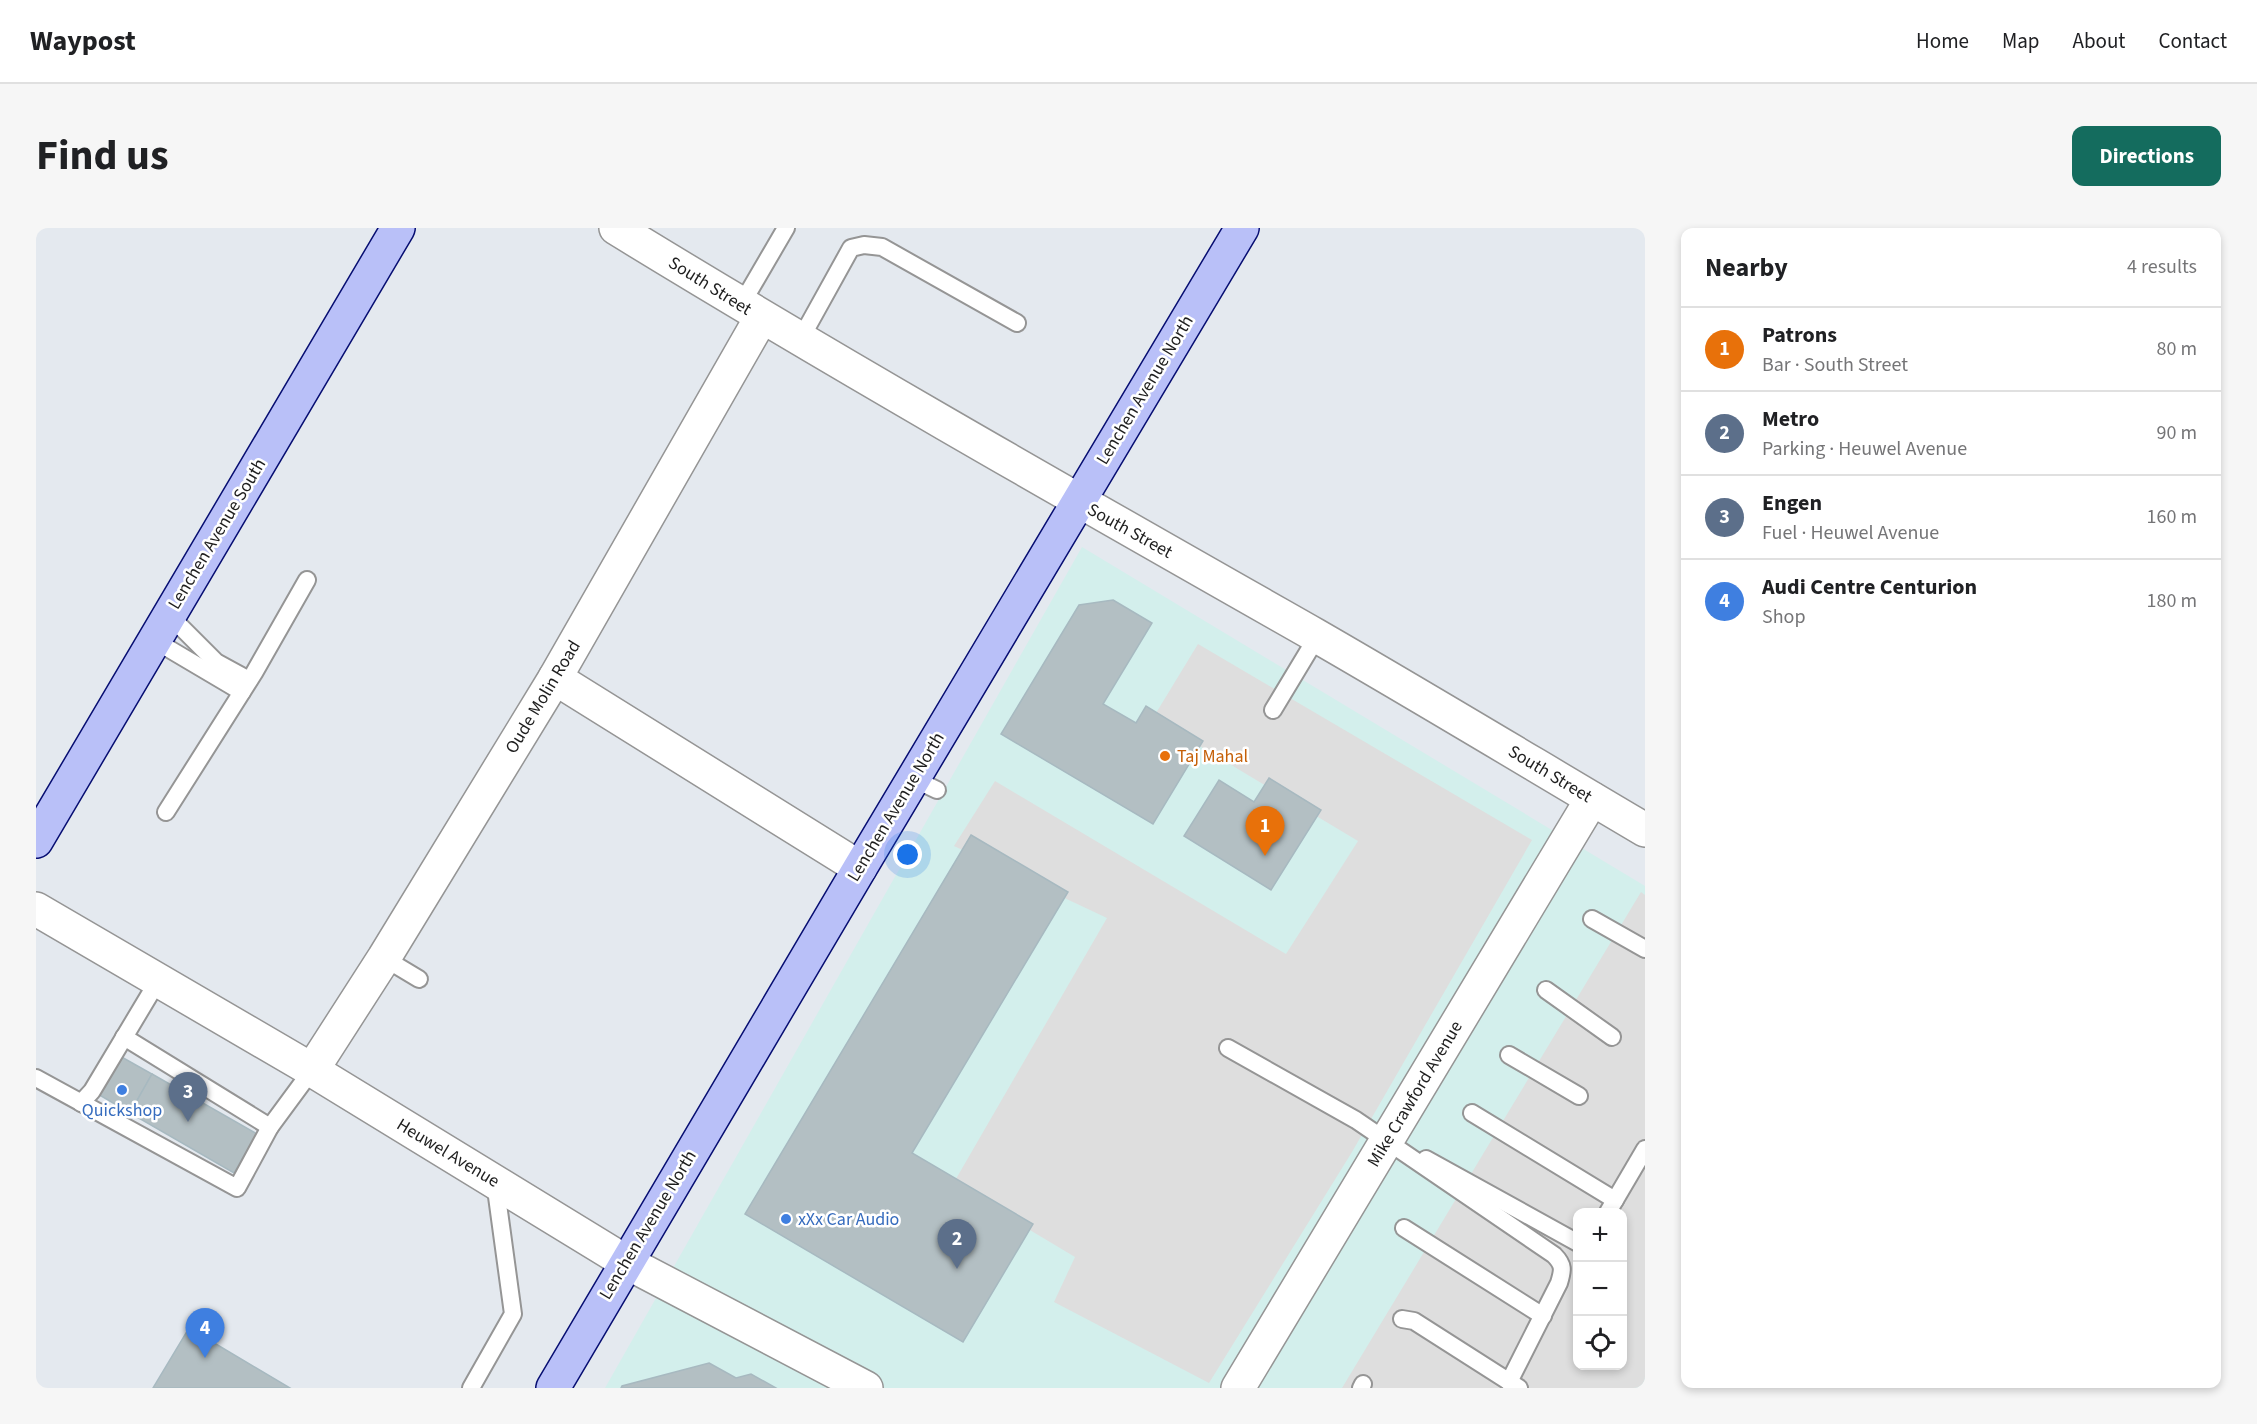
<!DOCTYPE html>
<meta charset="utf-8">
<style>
:root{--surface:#fff;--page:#f6f6f6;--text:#202124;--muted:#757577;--line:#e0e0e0;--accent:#146c5e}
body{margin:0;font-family:"Source Sans 3",sans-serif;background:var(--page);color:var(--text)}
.controls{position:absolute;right:18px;bottom:18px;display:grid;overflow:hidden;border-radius:12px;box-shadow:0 3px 9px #0003}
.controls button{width:54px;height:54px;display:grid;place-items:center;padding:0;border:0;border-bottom:2px solid var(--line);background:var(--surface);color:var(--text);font:30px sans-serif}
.you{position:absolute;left:872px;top:627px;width:21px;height:21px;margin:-15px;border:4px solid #fff;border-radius:50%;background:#1a73e8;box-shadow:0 0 0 9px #1a73e833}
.badge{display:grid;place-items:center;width:39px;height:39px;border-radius:50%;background:var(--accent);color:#fff;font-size:20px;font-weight:700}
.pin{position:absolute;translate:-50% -50px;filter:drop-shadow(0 2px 3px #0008)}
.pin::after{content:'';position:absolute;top:32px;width:21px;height:18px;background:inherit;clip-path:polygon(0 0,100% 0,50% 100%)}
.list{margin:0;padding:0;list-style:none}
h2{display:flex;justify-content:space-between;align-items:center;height:78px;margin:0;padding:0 24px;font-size:26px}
h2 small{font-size:20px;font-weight:400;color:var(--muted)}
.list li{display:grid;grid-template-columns:39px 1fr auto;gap:18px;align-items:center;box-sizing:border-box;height:84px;padding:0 24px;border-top:2px solid var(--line)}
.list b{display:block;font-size:22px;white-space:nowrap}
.list p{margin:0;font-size:20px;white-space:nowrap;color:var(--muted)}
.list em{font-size:20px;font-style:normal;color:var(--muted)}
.icon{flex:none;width:33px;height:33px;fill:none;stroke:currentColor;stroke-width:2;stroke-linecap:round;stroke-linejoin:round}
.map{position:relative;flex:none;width:1609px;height:1160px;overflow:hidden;border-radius:12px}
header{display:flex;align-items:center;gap:36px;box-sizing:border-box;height:84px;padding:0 30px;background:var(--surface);border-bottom:2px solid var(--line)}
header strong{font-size:28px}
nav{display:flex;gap:33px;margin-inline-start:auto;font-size:21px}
.intro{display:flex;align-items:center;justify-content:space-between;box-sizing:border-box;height:144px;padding:0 36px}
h1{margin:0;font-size:42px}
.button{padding:15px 27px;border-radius:12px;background:var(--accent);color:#fff;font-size:21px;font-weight:700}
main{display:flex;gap:36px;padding:0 36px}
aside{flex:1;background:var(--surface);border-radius:12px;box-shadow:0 3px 9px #0003}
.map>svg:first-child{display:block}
</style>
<header>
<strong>Waypost</strong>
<nav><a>Home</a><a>Map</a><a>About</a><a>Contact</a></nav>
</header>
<div class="intro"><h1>Find us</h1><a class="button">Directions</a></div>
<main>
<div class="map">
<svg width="1609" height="1160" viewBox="0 0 1609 1160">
<rect width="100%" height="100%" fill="#e4e9ef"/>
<!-- commercial -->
<path fill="#d3efec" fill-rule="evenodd" d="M 1046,319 L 1609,658 L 1609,1160 L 569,1160 ZM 1542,984 L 1586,984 L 1586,1138 L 1542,1138 Z"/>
<!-- parking -->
<g fill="#dedede" fill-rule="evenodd">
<polygon points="1162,416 1496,612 1316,924 1173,1155 1018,1074 1039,1029 917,956 1071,690 918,618 959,553 1250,726 1322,613 1117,490"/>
<path d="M 1605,664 L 1609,667 L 1609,1160 L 1306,1160 ZM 1542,984 L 1586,984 L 1586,1138 L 1542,1138 Z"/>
</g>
<!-- building -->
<g fill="#b3bfc3" stroke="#a7b9c0" stroke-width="1.5">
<polygon points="1077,372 1116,395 1067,476 1100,495 1110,478 1167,513 1117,596 965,506 1043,377"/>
<polygon points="1233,550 1285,582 1235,662 1148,608 1183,552 1218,574"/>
<polygon points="935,607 1032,664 876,925 997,996 927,1114 709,986"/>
<polygon points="82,827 116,846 94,885 60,865"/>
<polygon points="116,846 221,906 198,945 94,885"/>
<polygon points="153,1100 254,1160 117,1160"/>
<polygon points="673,1135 700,1150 715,1146 740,1160 585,1160 586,1158"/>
</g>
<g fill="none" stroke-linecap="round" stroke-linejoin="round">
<defs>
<g id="lane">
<polyline points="705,77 750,0"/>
<polyline points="764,112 815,20 828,17 846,19 981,95"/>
<polyline points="133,387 180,434 213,452"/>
<polyline points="118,412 206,464"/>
<polyline points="1237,482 1281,409"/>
<polyline points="878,551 901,562"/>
<polyline points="130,584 218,445 271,352"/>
<polyline points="1556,691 1609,721"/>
<polyline points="348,730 383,751"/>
<polyline points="1510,762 1576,809"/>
<polyline points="88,809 234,899"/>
<path d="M 1192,820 L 1320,892 L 1518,1027 C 1528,1037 1527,1042 1523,1055 L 1473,1154"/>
<polyline points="1473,827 1543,868"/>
<polyline points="0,850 201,960 234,899 276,842"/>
<polyline points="45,875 56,863 123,751"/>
<polyline points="1436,885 1579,972"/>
<polyline points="1390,931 1542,1015"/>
<polyline points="1572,984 1609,921"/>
<polyline points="1368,1000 1507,1088"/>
<polyline points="1366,1091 1378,1093 1483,1160"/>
<polyline points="435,1160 477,1086 459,954"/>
<polyline points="1325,1160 1327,1156"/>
</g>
<g id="street">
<path d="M 580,0 C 810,141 1045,274 1279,407 C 1390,471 1499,537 1609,602"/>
<polyline points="519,450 824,640"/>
<polyline points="0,681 276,842 590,1034 830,1160"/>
<polyline points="276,842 348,730 519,450 725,90"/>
<polyline points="1202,1160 1556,571"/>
</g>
<g id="secondary">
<polyline points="0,613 362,0"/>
<polyline points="517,1160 824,640 1206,0"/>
</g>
</defs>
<!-- lane casing -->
<use href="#lane" stroke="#959595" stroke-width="20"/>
<!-- street casing -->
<use href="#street" stroke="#959595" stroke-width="36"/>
<!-- secondary casing -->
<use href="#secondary" stroke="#070e72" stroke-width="36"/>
<!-- lane -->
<use href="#lane" stroke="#fff" stroke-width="16"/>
<!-- street -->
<use href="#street" stroke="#fff" stroke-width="33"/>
<!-- secondary -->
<use href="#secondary" stroke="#b9c0f8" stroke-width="33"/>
</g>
<!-- markers -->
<circle fill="#e8710a" stroke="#fff" stroke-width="2" cx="1129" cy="528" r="6"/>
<g fill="#3f7fe0" stroke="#fff" stroke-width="2">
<circle cx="86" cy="862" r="6"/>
<circle cx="750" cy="991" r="6"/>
</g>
<g text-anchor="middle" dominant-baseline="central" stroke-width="5" stroke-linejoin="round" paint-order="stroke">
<!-- street labels -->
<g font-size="18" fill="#1e1e1e" stroke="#fff">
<text transform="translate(674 58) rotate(32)">South Street</text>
<text transform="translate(1109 162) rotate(-59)">Lenchen Avenue North</text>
<text transform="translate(1094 303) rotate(29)">South Street</text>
<text transform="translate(181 306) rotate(-59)">Lenchen Avenue South</text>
<text transform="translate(507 469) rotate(-59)">Oude Molin Road</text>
<text transform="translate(1514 546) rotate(31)">South Street</text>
<text transform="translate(860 579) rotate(-59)">Lenchen Avenue North</text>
<text transform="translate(1379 866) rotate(-59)">Mike Crawford Avenue</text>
<text transform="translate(412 925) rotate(31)">Heuwel Avenue</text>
<text transform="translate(612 997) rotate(-59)">Lenchen Avenue North</text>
</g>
<!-- food labels -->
<g font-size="18" fill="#c56008" stroke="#fff" text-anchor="start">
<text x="1141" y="528">Taj Mahal</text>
</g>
<!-- shop labels -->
<g font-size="18" fill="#366cbe" stroke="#fff">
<text x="86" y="882">Quickshop</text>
<text x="762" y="991" text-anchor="start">xXx Car Audio</text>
</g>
</g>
</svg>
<div class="controls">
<button>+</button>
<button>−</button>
<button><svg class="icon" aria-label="locate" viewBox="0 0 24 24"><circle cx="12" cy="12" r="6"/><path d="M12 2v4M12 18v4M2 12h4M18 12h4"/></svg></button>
</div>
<div class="you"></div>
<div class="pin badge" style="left:1229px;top:628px;background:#e8710a">1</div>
<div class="pin badge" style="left:921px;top:1041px;background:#5c6f8a">2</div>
<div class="pin badge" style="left:152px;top:894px;background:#5c6f8a">3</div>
<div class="pin badge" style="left:169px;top:1130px;background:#3f7fe0">4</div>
</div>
<aside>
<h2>Nearby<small>4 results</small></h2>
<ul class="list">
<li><span class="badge" style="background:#e8710a">1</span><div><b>Patrons</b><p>Bar · South Street</p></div><em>80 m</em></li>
<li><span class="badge" style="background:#5c6f8a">2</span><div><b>Metro</b><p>Parking · Heuwel Avenue</p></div><em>90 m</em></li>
<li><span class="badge" style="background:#5c6f8a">3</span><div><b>Engen</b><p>Fuel · Heuwel Avenue</p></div><em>160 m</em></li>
<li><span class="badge" style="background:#3f7fe0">4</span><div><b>Audi Centre Centurion</b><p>Shop</p></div><em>180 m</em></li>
</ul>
</aside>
</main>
